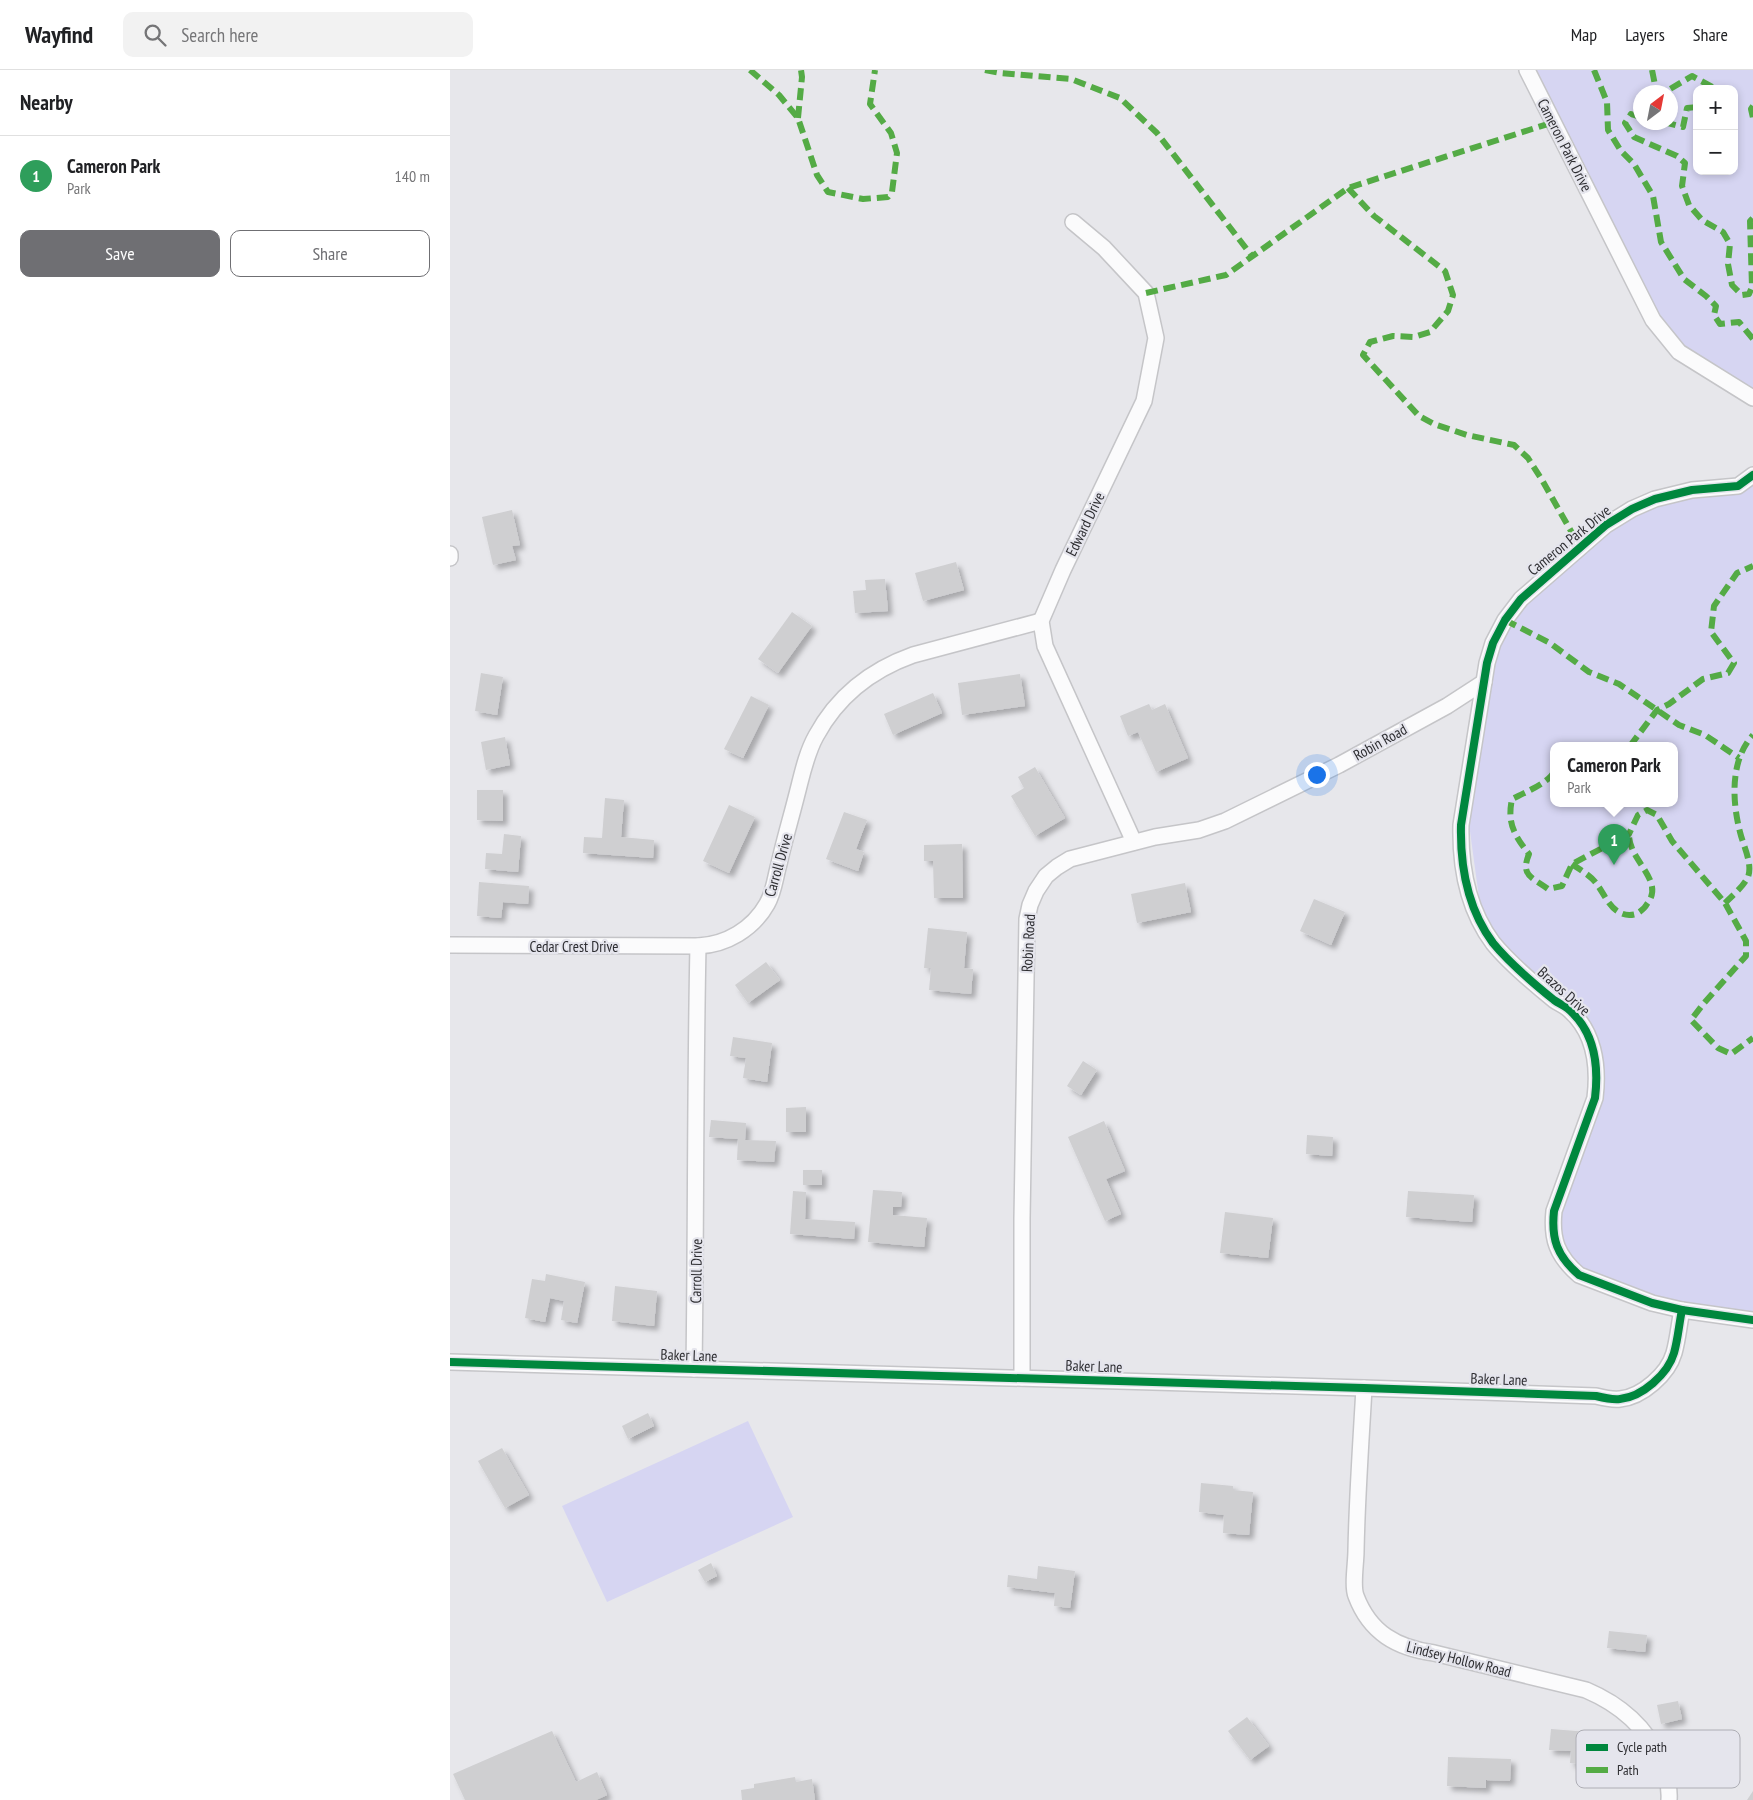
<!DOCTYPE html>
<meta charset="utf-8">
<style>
:root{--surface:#fff;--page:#f2f2f2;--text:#202124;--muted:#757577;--line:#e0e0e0;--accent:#6f6f73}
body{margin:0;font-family:"PT Sans Narrow",sans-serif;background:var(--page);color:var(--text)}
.controls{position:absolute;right:15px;top:15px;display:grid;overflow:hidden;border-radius:10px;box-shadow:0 2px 8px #0003}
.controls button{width:45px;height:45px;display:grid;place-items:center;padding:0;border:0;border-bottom:1px solid var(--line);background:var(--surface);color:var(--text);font:25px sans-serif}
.compass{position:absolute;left:1183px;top:15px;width:45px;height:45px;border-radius:50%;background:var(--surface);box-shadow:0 2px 8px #0003;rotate:32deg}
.you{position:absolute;left:866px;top:704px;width:18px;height:18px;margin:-12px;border:4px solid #fff;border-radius:50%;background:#1a73e8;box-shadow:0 0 0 8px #1a73e833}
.badge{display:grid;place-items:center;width:32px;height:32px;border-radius:50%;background:var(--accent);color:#fff;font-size:16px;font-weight:700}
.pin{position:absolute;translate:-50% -41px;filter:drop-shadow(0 1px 2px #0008)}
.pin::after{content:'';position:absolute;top:26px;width:18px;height:15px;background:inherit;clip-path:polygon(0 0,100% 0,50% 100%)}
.popup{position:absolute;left:1100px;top:672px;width:128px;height:65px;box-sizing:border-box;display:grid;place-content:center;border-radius:10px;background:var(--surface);filter:drop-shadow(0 1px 4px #0005);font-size:16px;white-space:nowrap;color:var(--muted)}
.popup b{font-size:19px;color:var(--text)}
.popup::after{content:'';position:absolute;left:50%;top:100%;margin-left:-10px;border:10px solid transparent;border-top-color:var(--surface)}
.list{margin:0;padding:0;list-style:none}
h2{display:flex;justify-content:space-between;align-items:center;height:65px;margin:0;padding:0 20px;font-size:21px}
h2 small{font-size:16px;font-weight:400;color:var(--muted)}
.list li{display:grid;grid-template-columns:32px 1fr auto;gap:15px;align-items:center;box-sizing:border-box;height:80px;padding:0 20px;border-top:1px solid var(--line)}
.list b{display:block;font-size:19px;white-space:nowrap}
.list p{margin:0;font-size:16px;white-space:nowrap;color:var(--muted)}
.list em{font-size:16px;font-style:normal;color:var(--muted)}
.actions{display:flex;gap:10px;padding:15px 20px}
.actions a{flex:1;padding:11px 0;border:1px solid var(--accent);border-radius:10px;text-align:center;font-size:18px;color:var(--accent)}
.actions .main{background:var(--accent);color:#fff}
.icon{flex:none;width:28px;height:28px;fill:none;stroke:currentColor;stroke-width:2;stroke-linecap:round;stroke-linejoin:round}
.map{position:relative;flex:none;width:1303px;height:1730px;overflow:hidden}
header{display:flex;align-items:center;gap:30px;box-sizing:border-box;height:70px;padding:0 25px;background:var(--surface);border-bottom:1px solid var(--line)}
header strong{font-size:24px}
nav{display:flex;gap:28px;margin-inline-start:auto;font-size:18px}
.search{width:350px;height:45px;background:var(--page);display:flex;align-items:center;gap:12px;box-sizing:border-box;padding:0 18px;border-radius:10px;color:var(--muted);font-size:19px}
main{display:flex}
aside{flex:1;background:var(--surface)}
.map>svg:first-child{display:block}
</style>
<header>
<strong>Wayfind</strong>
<div class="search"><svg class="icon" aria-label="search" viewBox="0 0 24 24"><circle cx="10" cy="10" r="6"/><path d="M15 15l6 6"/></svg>Search here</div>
<nav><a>Map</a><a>Layers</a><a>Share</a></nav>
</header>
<main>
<aside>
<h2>Nearby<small></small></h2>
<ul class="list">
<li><span class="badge" style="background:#2e9e5b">1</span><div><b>Cameron Park</b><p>Park</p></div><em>140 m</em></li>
</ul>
<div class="actions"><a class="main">Save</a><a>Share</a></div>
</aside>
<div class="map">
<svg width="1303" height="1730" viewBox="0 0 1303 1730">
<defs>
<filter id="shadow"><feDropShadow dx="4.5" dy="4.5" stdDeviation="2.5" flood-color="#0004"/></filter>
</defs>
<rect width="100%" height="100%" fill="#e7e7eb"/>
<!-- green -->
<g fill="#d6d5f2" fill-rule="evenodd">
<path d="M 1081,0 L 1303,0 L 1303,328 L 1216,267 ZM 1247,19 L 1284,19 L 1284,101 L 1247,101 ZM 1190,22 L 1220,22 L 1220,52 L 1190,52 Z"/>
<path d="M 1303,405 L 1303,1250 L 1232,1240 L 1119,1197 L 1104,1141 L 1132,1063 L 1145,984 L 1106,932 L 1033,857 L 1016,732 L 1037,593 L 1088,513 L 1188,436 ZM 1104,676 L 1224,676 L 1224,734 L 1104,734 Z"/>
<polygon points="298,1351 343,1447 157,1532 112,1436"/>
</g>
<!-- building -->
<g fill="#cfcfd1" filter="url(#shadow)">
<polygon points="62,440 70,475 62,476 66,490 43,495 32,447"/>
<polygon points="506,492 514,520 473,531 465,503"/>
<polygon points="435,509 438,541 405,543 403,521 416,520 415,510"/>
<polygon points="342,542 362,556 328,603 308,589"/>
<polygon points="31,603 53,607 47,645 25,641"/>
<polygon points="570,604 575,636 512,645 508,613"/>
<polygon points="483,623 492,643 443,665 434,644"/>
<polygon points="301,626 319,635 293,688 274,679"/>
<polygon points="699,634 702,640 715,634 738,688 706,702 688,662 678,666 670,646"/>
<polygon points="55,667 60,695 36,700 31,672"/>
<polygon points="585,697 615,748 585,766 561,726 574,718 568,707"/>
<polygon points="27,720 53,720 53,751 27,750"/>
<polygon points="155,728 174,730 171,767 204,770 203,788 133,783 134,767 152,768"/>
<polygon points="279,735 305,747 279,803 253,791"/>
<polygon points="394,742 417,750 406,779 414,782 408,801 376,789"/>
<polygon points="54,764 71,766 68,802 35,799 36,783 52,784"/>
<polygon points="512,774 513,828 484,828 483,791 474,791 474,775"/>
<polygon points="29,812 79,816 78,834 53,832 51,848 27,846"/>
<polygon points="735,813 741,842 687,853 681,824"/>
<polygon points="864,829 895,842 881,875 850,861"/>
<polygon points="478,858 517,862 514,898 523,899 521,924 479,920 481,898 474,898"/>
<polygon points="316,892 330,910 298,933 285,915"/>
<polygon points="283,967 322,973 317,1012 293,1008 296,988 280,986"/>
<polygon points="633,991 647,1000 631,1025 617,1016"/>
<polygon points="356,1037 356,1062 336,1062 336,1038"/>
<polygon points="261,1050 296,1053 295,1070 326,1071 324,1092 287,1090 288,1069 259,1067"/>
<polygon points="654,1051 675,1101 656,1109 671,1144 655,1151 618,1067"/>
<polygon points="857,1065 883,1067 882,1086 856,1084"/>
<rect x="353" y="1100" width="19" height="15"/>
<polygon points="423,1120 452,1122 451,1137 443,1137 443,1145 477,1148 474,1177 418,1172"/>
<polygon points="343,1121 356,1122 355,1149 405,1152 404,1169 340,1164"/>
<polygon points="958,1121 1024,1125 1022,1152 956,1147"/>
<polygon points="775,1142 823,1148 818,1188 770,1183"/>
<polygon points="96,1204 135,1212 127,1253 111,1250 114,1231 100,1228 95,1252 75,1248 82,1209 95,1211"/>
<polygon points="165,1216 207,1221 204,1256 162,1251"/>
<polygon points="198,1343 204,1356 178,1369 172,1356"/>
<polygon points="52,1378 79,1425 55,1438 28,1391"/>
<polygon points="751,1413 783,1416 783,1420 803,1422 799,1465 773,1463 774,1445 749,1442"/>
<polygon points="261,1493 267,1506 255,1512 248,1500"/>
<polygon points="588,1496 625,1501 620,1538 604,1536 605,1523 557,1517 558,1505 587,1509"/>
<polygon points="1159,1561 1197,1565 1195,1582 1157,1578"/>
<polygon points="1228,1631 1232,1649 1211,1654 1207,1635"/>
<polygon points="797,1647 819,1676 800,1690 778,1661"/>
<polygon points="1101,1659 1151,1663 1148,1696 1120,1693 1121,1681 1099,1680"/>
<polygon points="102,1661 126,1712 147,1702 157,1725 146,1730 15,1730 3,1704"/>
<polygon points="998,1687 1061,1689 1060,1711 1036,1710 1036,1718 997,1716"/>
<polygon points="345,1707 346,1712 362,1709 365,1730 292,1730 291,1720 304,1718 304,1714"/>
<polygon points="1303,1721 1303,1730 1297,1730"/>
</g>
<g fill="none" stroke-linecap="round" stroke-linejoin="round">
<defs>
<g id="street">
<polyline points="1077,0 1203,250 1229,282 1303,328"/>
<polyline points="623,152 654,178 696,223 706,268 694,331 613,500 591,551 595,576 684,772"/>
<path d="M 1303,405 L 1288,416 L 1242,420 L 1205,429 L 1182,439 L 1156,455 L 1071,529 L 1055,550 L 1043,573 L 1037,593 L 1011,755 C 1010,797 1017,838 1043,873 C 1060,894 1083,913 1104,930 C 1108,933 1113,935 1117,938 C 1144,960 1149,995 1145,1028 L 1104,1141 C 1101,1169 1107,1186 1129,1205 L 1202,1233 L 1232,1240 L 1303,1250"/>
<polyline points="0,484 0,488"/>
<path d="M 0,875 L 248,876 C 276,875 303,859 317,834 C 324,822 325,808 329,794 C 334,771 341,748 347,724 C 352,705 356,684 366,666 C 387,627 421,600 463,585 L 591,551"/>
<path d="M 0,1292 L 914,1318 L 1146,1326 C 1154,1328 1162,1330 1170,1329 C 1192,1327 1218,1304 1224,1283 C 1228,1269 1229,1254 1232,1240"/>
<path d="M 244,1299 C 246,1158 245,1017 248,876"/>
<polyline points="572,1308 572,1148 577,849 580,835 586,821 596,806 607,797 620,789 705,767 749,760 775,751 889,695 997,636 1034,612"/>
<path d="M 914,1318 C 911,1372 907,1426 906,1481 C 906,1493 902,1516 906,1526 C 920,1563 947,1578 984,1583 L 1136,1620 C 1169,1634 1195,1655 1210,1689 C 1216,1702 1220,1716 1219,1730"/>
</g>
</defs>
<!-- street casing -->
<use href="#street" stroke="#c5c5c8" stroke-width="18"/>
<!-- street -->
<use href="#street" stroke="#fbfbfc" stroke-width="15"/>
<!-- quiet -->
<g stroke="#54ab45" stroke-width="6" stroke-dasharray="12 6" stroke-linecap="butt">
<polyline points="300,0 329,25 348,48 367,105 378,122 413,129 438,127 442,122 447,83 441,63 420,34 425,0"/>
<polyline points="535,0 551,3 621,9 670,28 707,63 802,186"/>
<polyline points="1144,0 1157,32 1158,60 1171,81 1184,94 1203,126 1211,172 1234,209 1256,226 1266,236 1264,245 1270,254 1289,252 1303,269"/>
<polyline points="1202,0 1206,20 1215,22 1242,6 1266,19"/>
<polyline points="1303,36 1301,39 1303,48"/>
<polyline points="1190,47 1181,44 1175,53 1184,67 1227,86 1235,93 1232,116 1239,135 1252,150 1273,162 1280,174 1278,194 1282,215 1292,225 1299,224 1302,217 1300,151 1303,148"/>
<polyline points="348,48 352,7 351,0"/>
<polyline points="1214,52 1233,57 1237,38 1247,37"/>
<polyline points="898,118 924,146 995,201 1003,225 998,241 980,262 964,267 943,266 920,272 913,285 969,346 984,354 1017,365 1064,375 1078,388 1092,410 1130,477"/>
<polyline points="696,223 776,205 898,118 1104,52"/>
<polyline points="1055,550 1100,573 1139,602 1169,614 1229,655 1255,665 1289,688"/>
<polyline points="1180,676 1207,640 1219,634 1253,609 1278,603 1284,593 1261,562 1264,536 1287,503 1303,496"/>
<path d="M 1104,702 C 1098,713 1074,723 1062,729 C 1057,753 1064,765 1079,784 C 1070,806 1082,807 1098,819 L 1112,816 L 1122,794 L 1179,764 L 1188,745 L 1197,740 L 1207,745 L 1222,771 L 1275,833 L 1296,871 L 1296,886 L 1254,933 L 1241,950 L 1268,978 L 1281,984 L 1303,968"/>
<path d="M 1122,794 C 1130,800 1140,805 1146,813 C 1153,822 1158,835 1167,841 C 1173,845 1179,846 1186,844 C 1190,842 1195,838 1197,834 C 1216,811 1178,790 1179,764"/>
<path d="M 1275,833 C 1283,825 1293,817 1298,807 C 1303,794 1293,775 1290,762 C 1282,731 1280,690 1303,665"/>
</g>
<defs>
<g id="cycleway">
<path d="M 1303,405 L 1288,416 L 1242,420 L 1205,429 L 1182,439 L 1156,455 L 1071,529 L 1055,550 L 1043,573 L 1037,593 L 1011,755 C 1010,797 1017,838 1043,873 C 1060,894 1083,913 1104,930 C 1108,933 1113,935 1117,938 C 1144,960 1149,995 1145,1028 L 1104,1141 C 1101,1169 1107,1186 1129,1205 L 1202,1233 L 1232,1240 L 1303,1250"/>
<path d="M 0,1292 L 914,1318 L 1146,1326 C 1154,1328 1162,1330 1170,1329 C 1192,1327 1218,1304 1224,1283 C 1228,1269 1229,1254 1232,1240"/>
</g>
</defs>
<!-- cycleway casing -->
<use href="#cycleway" stroke="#e5e5ed" stroke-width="11"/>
<!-- cycleway -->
<use href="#cycleway" stroke="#00873e" stroke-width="8"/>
</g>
<g text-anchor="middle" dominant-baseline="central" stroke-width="4.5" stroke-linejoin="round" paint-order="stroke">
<!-- street labels -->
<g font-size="15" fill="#2e2e32" stroke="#e5e5ed">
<text transform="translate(1115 75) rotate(63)">Cameron Park Drive</text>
<text transform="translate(635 454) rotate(-64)">Edward Drive</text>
<text transform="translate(1119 470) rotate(-39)">Cameron Park Drive</text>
<text transform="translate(930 672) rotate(-29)">Robin Road</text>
<text transform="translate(328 795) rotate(-74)">Carroll Drive</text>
<text transform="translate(578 873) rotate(-87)">Robin Road</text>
<text x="124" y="876">Cedar Crest Drive</text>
<text transform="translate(1114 921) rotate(42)">Brazos Drive</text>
<text transform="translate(246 1201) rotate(-89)">Carroll Drive</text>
<text transform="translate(239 1285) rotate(2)">Baker Lane</text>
<text transform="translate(644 1296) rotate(2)">Baker Lane</text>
<text transform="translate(1049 1309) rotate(2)">Baker Lane</text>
<text transform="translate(1009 1589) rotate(14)">Lindsey Hollow Road</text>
</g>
</g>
<!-- legend -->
<rect x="1126" y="1660" width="164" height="58" rx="8" fill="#e5e5ed" stroke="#aeaeb5" stroke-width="1"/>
<rect x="1136" y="1674" width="22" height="7" fill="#00873e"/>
<rect x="1136" y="1697" width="22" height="6" fill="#54ab45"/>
<g font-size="14" fill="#2e2e32">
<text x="1167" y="1682">Cycle path</text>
<text x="1167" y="1705">Path</text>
</g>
</svg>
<div class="controls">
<button>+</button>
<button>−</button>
</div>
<svg class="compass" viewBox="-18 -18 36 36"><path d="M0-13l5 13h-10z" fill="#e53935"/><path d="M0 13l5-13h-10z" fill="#757577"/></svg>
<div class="you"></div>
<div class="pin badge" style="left:1164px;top:795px;background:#2e9e5b">1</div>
<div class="popup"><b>Cameron Park</b>Park</div>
</div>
</main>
